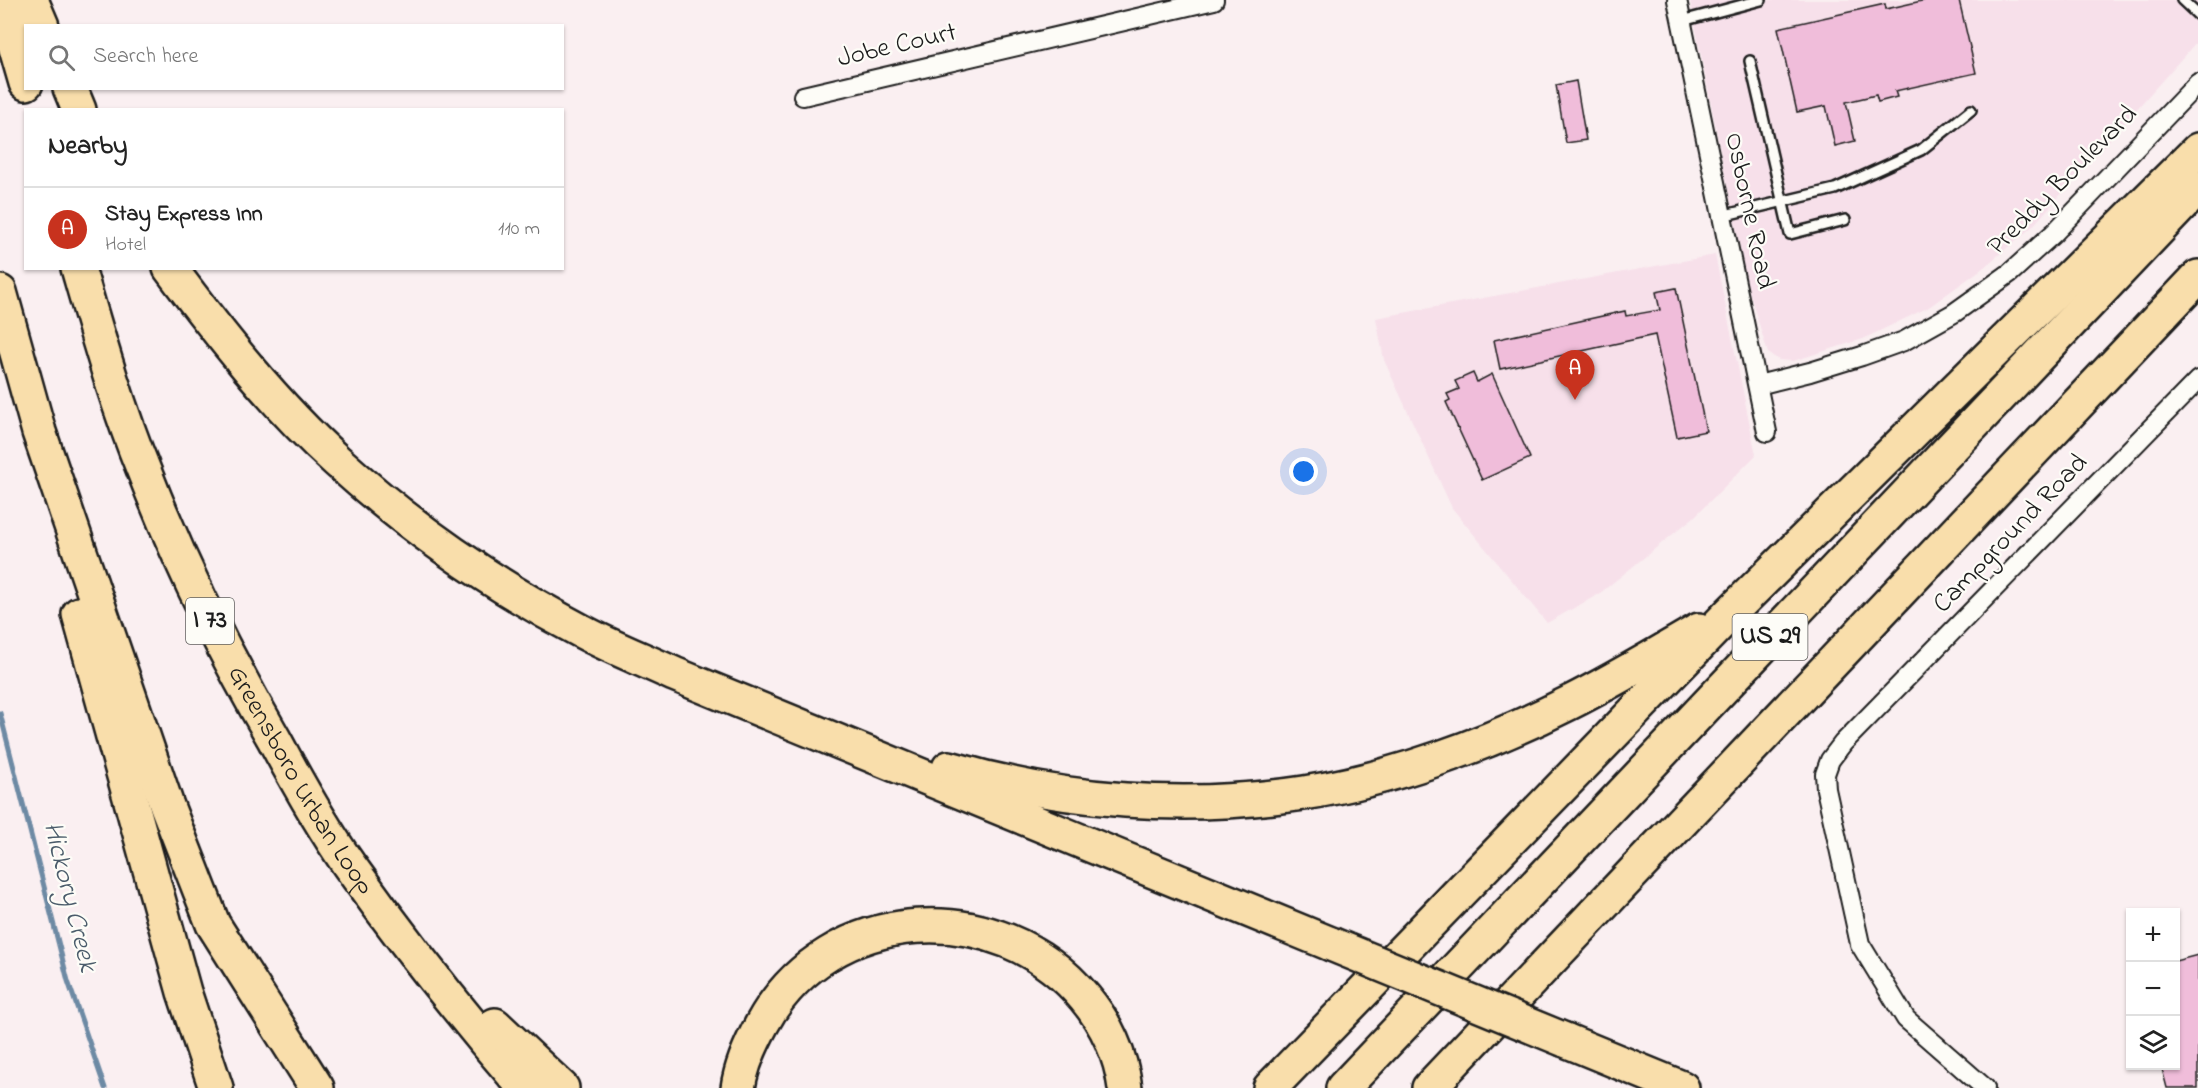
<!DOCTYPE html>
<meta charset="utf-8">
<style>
:root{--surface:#fff;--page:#f2f2f2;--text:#222;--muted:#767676;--line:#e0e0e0;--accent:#c8321e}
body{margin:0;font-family:"Indie Flower",sans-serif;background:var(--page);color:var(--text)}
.controls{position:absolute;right:18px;bottom:18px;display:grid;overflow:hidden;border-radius:0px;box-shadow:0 2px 4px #0004}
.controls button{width:54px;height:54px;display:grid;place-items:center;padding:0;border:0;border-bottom:2px solid var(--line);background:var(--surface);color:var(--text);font:30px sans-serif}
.you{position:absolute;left:1304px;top:472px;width:21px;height:21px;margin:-15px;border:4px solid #fff;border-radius:50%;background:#1a73e8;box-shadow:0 0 0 9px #1a73e833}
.badge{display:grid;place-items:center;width:39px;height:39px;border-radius:50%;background:var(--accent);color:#fff;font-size:20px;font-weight:700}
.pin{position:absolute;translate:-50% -50px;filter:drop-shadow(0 2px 3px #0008)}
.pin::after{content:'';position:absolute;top:32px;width:21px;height:18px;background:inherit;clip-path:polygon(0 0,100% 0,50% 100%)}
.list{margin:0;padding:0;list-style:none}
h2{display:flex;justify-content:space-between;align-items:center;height:78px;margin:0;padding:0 24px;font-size:26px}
h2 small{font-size:20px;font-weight:400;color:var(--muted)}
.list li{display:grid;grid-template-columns:39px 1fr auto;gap:18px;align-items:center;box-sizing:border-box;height:84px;padding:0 24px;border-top:2px solid var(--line)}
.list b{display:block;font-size:22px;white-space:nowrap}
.list p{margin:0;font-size:20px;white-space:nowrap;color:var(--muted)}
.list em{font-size:20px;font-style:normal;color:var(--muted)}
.icon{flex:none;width:33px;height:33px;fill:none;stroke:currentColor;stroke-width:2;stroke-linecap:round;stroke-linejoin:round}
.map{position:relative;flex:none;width:2198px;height:1088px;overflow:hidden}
.search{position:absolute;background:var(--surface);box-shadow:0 2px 4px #0004;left:24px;top:24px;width:540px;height:66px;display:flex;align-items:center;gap:15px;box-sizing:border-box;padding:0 21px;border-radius:0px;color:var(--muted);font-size:22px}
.panel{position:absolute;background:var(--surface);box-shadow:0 2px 4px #0004;left:24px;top:108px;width:540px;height:162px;border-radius:0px}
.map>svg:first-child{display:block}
</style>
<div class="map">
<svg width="2198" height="1088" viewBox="0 0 2198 1088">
<rect width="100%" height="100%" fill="#faeff1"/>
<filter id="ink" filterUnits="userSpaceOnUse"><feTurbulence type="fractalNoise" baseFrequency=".0167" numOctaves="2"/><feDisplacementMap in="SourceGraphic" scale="12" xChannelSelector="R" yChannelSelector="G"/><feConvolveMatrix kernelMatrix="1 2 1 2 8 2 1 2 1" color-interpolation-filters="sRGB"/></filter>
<g filter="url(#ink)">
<!-- built -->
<g fill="#f7e0ea">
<polygon points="1690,0 2198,0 2198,40 2032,227 1983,268 1929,307 1863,339 1793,361 1779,360 1768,353 1748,288"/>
<polygon points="1715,255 1756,455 1694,517 1599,594 1547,623 1452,508 1384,360 1376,318"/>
</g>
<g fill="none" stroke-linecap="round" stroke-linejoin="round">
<!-- stream -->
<polyline stroke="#6d8aa4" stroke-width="5" points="0,713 68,981 105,1088"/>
</g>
<!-- building -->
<g fill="#f0bdda" stroke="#1c1c1c" stroke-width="1.5">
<polygon points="1926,0 1959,0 1976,73 1895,91 1897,97 1878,102 1876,95 1846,102 1855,141 1835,146 1826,106 1797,112 1778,28 1885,4 1886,9"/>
<polygon points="1576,81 1586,140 1566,143 1556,85"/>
<polygon points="1676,288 1706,431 1677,437 1655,335 1500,369 1494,340 1625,311 1626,316 1660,310 1656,292"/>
<polygon points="1473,373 1477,382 1492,374 1530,458 1482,480 1446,402 1450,400 1447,394 1459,389 1455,381"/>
<polygon points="2198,955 2198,1088 2167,1088 2161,1065 2175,1065 2175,961"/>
</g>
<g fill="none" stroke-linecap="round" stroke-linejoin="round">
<defs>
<g id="service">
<polyline points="2182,0 2198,15"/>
<polyline points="1682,21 1761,0"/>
<polyline points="1750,61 1790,234 1845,220"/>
<polyline points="1721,216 1835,189 1921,150 1971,110"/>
</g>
<g id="minor">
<polyline points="1677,0 1767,432"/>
<polyline points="803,96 1214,0"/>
<polyline points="1758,385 1810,372 1862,356 1904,341 1954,313 2010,273 2054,233 2198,83"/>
<polyline points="1985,1088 1906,1019 1860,944 1826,789 1825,774 1830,760 1843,743 2198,380"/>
</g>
<g id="motorway">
<polyline points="2,0 26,83"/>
<polyline points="31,0 42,26"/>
<polyline points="70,88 79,110"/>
<path id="s1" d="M 78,268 C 98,337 117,405 144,471 C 180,564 224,653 274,739 C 297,782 321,825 349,865 C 404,942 463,1017 525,1088"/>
<path d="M 170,268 C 219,334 276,406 337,461 C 411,528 495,586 583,632 C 613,648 644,660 674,674 L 1331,944"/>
<polyline points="0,292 39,432 167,806 213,924 317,1088"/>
<polyline points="79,614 184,992 216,1088"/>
<path d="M 949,768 C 1064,802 1186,811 1304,793 C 1393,779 1488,744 1569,703 C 1613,681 1656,655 1699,630"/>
<polyline points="495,1025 562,1088"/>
<polyline points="1565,1040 1682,1088"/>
<path d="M 738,1088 C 741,1066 751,1044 762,1024 C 828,903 999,893 1085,998 C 1106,1023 1121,1055 1125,1088"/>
<polyline points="1270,1088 1730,613 2198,150"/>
<polyline points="1343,1088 2198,188"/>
<polyline points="1429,1088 2198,277"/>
</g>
</defs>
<!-- service casing -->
<use href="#service" stroke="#1c1c1c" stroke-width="14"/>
<!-- minor casing -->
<use href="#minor" stroke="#1c1c1c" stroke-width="22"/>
<!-- motorway casing -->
<use href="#motorway" stroke="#1c1c1c" stroke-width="38"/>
<!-- service -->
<use href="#service" stroke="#fdfcf7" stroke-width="9"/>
<!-- minor -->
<use href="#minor" stroke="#fdfcf7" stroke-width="18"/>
<!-- motorway -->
<use href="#motorway" stroke="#f9deab" stroke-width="33"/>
<defs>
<polyline id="motorway-bridge" points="1331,944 1565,1040"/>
</defs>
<!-- motorway-bridge casing -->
<use href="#motorway-bridge" stroke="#1c1c1c" stroke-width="38" stroke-linecap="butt"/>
<!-- motorway-bridge -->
<use href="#motorway-bridge" stroke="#f9deab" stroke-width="33"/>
</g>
</g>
<g text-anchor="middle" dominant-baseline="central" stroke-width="4.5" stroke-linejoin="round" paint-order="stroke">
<!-- shield labels -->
<g fill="#fdfcf7" stroke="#605f5e" stroke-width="1.5">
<rect x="186" y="598" width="48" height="46" rx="4.5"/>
<rect x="1732.5" y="614" width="75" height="46" rx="4.5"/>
</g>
<g font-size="26" font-weight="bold" fill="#1c1c1c">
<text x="210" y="621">I 73</text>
<text x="1770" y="637">US 29</text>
</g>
<!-- street labels -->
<g font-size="27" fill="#1c1c1c" stroke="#fdfcf7">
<text transform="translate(897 46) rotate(-13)">Jobe Court</text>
<text transform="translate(2063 181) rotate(-45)">Preddy Boulevard</text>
<text transform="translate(1749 211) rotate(78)">Osborne Road</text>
<text transform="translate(2011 534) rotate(-46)">Campground Road</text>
<text stroke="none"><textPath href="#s1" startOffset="561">Greensboro Urban Loop</textPath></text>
</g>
<!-- water labels -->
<g font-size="28" font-style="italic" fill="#4b5c6b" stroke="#fdfcf7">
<text transform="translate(69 897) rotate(76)">Hickory Creek</text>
</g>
</g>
</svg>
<div class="controls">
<button>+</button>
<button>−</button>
<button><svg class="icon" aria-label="layers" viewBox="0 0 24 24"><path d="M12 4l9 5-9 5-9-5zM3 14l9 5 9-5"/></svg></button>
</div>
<div class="you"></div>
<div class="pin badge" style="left:1575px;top:400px">A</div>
<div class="search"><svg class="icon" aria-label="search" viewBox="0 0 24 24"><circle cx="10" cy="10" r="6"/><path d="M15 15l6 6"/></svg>Search here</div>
<section class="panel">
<h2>Nearby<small></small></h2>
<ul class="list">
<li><span class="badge">A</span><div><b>Stay Express Inn</b><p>Hotel</p></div><em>110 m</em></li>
</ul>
</section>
</div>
